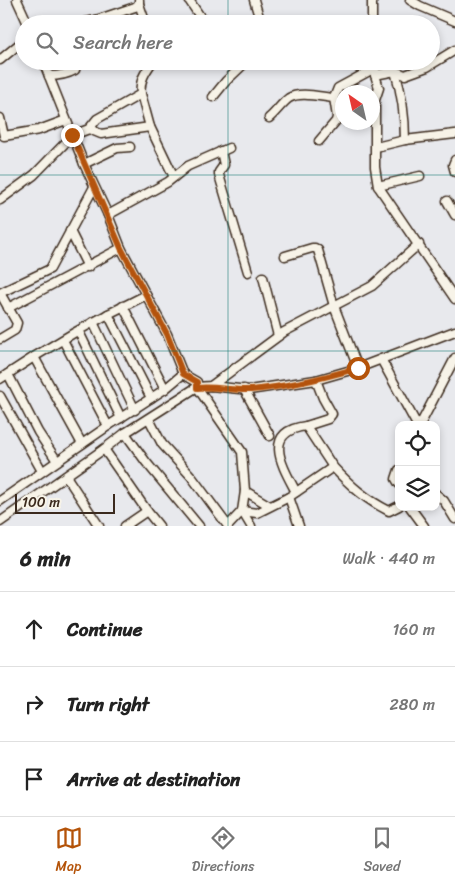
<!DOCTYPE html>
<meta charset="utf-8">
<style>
:root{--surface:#fff;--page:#f2f2f2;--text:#222;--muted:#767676;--line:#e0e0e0;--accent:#b45309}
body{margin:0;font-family:Sriracha,sans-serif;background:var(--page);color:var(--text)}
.controls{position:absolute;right:15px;bottom:15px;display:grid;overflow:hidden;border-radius:10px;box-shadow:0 2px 8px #0003}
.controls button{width:45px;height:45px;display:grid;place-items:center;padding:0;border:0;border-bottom:1px solid var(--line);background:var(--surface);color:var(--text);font:25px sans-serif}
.compass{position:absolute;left:335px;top:85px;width:45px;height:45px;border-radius:50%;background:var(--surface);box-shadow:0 2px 8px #0003;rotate:326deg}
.scale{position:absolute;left:15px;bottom:12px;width:100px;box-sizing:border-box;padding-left:5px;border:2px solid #3b2a1e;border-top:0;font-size:14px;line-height:18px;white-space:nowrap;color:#3b2a1e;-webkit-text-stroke:4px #f7f3e8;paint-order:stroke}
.stop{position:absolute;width:15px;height:15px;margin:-11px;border:4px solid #b45309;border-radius:50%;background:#fff}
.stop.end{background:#b45309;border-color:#fff;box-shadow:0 1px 5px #0008}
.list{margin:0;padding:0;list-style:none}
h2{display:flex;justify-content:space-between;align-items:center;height:65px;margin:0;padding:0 20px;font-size:21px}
h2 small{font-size:16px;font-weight:400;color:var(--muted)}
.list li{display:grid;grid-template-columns:32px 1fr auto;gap:15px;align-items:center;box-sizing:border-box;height:75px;padding:0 20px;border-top:1px solid var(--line)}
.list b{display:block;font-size:19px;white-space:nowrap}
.list em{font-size:16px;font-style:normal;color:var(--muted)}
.icon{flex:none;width:28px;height:28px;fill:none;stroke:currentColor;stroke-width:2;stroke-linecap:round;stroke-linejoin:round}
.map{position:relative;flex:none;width:455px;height:526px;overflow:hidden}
.search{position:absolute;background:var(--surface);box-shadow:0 2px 8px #0003;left:15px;right:15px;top:15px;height:55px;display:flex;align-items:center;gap:12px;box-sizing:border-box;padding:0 18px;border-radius:28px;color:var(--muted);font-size:19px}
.sheet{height:290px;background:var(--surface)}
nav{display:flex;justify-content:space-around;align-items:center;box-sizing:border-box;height:70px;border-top:1px solid var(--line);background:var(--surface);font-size:14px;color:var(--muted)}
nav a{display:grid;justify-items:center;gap:2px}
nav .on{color:var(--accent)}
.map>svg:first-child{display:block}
</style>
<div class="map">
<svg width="455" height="526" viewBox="0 0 455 526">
<rect width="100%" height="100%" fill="#e8e9ed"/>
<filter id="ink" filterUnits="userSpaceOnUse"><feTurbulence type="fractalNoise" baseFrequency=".02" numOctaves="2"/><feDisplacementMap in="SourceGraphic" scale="10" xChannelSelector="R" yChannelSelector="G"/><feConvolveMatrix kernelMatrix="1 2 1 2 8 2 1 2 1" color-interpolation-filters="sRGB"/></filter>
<g filter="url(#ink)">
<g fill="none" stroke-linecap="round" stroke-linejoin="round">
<defs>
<g id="minor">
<polyline points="17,0 28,24"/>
<polyline points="189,0 205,24"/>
<polyline points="254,0 260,20 254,24"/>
<polyline points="372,0 372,24"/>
<polyline points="410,0 420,6 455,21"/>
<polyline points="139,4 146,24"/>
<polyline points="77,24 96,20 135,7 139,4 139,0"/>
<polyline points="0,60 24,40"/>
<polyline points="43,61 84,164 108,215 121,248 167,334 183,374 197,382 197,387 242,452 245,491 242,511 228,526"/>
<polyline points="375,61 375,75 379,88 375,100 375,167 378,186 455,299"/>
<path d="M 395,71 C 402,94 405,116 405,140"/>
<polyline points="375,75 395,71 405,75 427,67 455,50"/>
<path d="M 49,76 C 58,76 66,75 75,70 L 77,61"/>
<polyline points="141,94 150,127 174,177"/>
<polyline points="213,97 226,81 247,61"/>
<polyline points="0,118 4,136 39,130 66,120"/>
<path d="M 269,118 C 276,112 282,103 289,98 C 300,91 321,97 334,98"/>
<polyline points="89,129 101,134 150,127"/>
<polyline points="319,141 336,121 337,117 334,98 338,88 375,68"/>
<polyline points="376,147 405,140 455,134"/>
<polyline points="221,151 224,165 219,172 219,175 248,272"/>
<polyline points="455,160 453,165 455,172"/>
<polyline points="84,164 117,148 130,147"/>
<polyline points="378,186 420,176"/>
<path d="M 0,200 L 34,175 L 73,135 L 89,129 L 97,119 L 141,94 C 139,81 145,72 153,61"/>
<polyline points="447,201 455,215"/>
<polyline points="108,215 168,182 188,166 229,148"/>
<polyline points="70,231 88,267"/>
<polyline points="285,256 312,248 315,248 318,250 334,306 358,368"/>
<polyline points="263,277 278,336"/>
<polyline points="0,293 50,269 94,187"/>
<polyline points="0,293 17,323 15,330 0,339"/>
<polyline points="123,306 165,389"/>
<polyline points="8,308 121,248"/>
<polyline points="108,314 151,398"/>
<polyline points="93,322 135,410"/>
<polyline points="79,332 121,418"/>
<polyline points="63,340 108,426"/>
<polyline points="34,357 82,444"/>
<polyline points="381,359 417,425"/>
<polyline points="8,374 38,432 57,461"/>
<path d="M 0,379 C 46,348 96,319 146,295"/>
<polyline points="316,380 323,398 332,414 328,419 306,426 333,467"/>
<polyline points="211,386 249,390 316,380 358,368 455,331"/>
<polyline points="244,389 270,436"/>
<polyline points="0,396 42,471"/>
<polyline points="149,419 162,444 191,476 228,526"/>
<polyline points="420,425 455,358"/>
<polyline points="125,433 146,462 199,526"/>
<polyline points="399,470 396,479 399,484"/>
<polyline points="66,476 99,526"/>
<polyline points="245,491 270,506"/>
<path d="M 296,492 C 283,467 261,432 306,426"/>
<polyline points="436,494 444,501 455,519"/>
<polyline points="289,497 299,526"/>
<polyline points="0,501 108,426 165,389 183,374"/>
<polyline points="410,507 424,526"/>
<path d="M 242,511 L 257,513 L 289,497 L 333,467 C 351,486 365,499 389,511 L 399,506"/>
<polyline points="242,511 251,526"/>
<polyline points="0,522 104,449"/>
<polyline points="125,526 147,511"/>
<polyline points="159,526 147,511 104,449 125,433 197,387 211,386 284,332 372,286 419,244"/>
</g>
</defs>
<!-- minor casing -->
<use href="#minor" stroke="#3b2a1e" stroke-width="11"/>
<!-- minor -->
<use href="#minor" stroke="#f7f3e8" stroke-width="8"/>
</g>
</g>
<g fill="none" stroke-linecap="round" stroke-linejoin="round" filter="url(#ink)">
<!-- route -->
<path stroke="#b45309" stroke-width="6" d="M 72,135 L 121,248 L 167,334 L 183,374 L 197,382 L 197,388 C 215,386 233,391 251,390 C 287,387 323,378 358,368"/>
</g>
<!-- grid -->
<path fill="none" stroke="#0f766e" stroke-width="1" stroke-opacity="0.55" d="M 228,0 L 228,24M 228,61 L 228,526M 0,175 L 455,175M 0,351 L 455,351"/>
</svg>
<div class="controls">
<button><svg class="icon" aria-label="locate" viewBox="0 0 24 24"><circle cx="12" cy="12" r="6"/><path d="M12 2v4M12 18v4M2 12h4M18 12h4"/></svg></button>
<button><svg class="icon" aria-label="layers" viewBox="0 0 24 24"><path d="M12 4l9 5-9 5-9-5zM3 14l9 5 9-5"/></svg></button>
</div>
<svg class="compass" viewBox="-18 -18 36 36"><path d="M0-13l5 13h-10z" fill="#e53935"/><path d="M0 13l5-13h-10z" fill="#767676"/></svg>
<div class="scale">100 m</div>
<div class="stop" style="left:358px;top:368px"></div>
<div class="stop end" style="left:72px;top:135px"></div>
<div class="search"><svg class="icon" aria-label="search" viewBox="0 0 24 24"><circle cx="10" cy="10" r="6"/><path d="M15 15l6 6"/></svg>Search here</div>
</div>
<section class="sheet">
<h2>6 min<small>Walk · 440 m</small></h2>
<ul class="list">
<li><svg class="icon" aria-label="ahead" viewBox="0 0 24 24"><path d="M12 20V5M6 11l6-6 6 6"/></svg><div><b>Continue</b></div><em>160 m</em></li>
<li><svg class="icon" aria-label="right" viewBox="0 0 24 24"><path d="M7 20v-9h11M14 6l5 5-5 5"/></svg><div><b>Turn right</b></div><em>280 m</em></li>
<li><svg class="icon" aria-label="arrive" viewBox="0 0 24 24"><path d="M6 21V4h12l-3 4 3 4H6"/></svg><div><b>Arrive at destination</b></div></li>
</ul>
</section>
<nav>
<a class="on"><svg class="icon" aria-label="map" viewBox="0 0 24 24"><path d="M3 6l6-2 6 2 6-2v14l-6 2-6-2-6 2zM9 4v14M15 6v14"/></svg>Map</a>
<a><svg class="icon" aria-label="directions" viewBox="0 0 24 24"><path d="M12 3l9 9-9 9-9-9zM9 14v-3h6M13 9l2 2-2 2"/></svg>Directions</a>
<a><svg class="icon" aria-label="saved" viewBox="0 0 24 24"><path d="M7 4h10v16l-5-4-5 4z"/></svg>Saved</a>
</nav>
